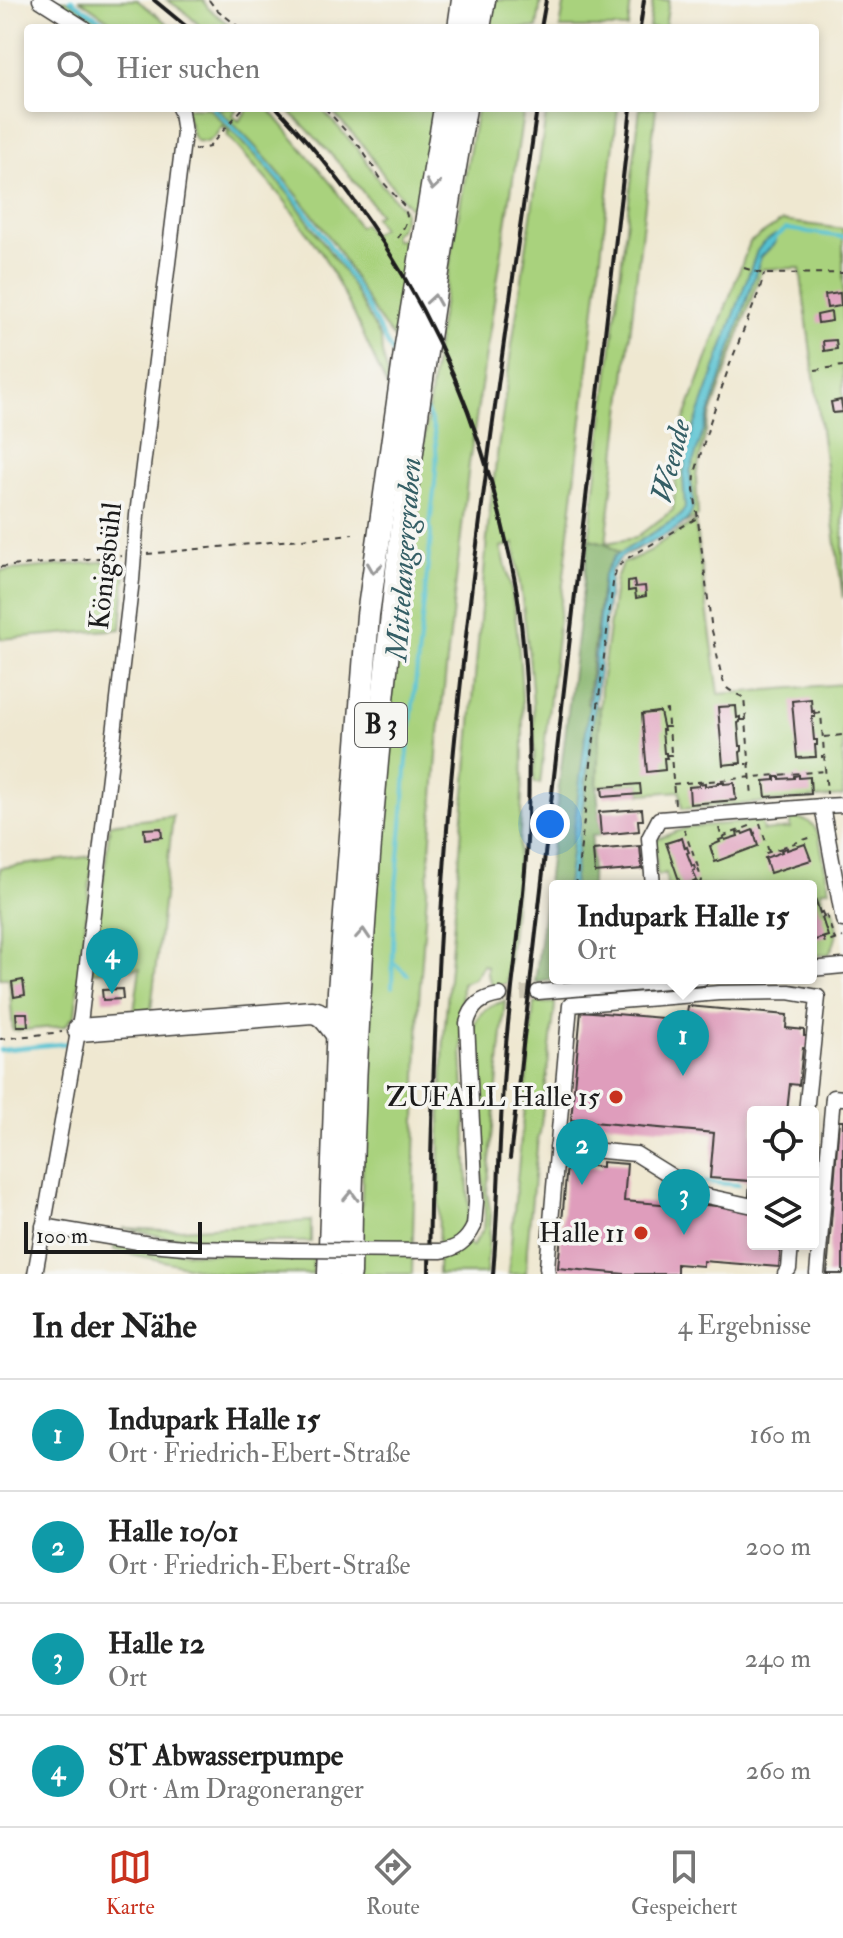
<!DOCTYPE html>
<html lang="de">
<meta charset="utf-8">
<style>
:root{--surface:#fff;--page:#f2f2f2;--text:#222;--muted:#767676;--line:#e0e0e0;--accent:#c8321e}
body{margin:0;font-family:"IM FELL Double Pica",serif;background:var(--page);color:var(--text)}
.controls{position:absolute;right:24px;bottom:24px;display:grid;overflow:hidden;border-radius:8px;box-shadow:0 4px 12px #0003}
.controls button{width:72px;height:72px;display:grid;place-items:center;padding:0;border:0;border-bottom:2px solid var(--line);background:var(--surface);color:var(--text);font:40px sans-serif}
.scale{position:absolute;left:24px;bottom:20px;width:178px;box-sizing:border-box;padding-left:8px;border:4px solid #1c1c1c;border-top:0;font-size:22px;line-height:28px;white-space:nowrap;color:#1c1c1c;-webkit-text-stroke:6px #f6f6f2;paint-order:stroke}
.you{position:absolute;left:550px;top:824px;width:28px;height:28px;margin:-20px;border:6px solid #fff;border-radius:50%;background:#1a73e8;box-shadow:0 0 0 12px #1a73e833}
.badge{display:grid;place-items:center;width:52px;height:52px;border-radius:50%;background:var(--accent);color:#fff;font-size:26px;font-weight:700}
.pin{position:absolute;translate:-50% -66px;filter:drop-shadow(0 2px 4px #0008)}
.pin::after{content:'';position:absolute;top:42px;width:28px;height:24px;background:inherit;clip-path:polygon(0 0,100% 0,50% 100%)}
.popup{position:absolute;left:549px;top:880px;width:268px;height:104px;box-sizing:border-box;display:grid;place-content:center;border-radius:8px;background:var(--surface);filter:drop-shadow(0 2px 6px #0005);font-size:26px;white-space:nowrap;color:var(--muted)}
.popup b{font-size:30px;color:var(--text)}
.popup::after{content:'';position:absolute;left:50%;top:100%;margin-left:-16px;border:16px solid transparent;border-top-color:var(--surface)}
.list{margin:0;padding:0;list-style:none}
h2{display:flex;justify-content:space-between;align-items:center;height:104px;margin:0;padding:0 32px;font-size:34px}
h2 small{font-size:26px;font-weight:400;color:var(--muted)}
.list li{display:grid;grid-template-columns:52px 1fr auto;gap:24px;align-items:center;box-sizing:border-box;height:112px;padding:0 32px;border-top:2px solid var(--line)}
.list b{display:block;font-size:30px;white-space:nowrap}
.list p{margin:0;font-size:26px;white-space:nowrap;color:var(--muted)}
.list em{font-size:26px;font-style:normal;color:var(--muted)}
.icon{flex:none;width:44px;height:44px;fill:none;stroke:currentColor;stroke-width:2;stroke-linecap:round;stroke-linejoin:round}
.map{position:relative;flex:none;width:843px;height:1274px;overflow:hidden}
.search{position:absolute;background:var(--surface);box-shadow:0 4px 12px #0003;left:24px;right:24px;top:24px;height:88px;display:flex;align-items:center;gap:20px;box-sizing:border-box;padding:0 28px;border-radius:8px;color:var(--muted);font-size:30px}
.sheet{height:552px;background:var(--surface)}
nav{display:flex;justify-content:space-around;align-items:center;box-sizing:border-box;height:112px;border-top:2px solid var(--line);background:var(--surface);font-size:22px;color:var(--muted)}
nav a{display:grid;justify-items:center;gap:4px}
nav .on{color:var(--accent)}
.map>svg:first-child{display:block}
</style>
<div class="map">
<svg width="843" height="1274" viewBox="0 0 843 1274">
<rect width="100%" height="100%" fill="#f6f6f2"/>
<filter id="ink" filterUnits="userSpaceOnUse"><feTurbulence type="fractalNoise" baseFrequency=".0125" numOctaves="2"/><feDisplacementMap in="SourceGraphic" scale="16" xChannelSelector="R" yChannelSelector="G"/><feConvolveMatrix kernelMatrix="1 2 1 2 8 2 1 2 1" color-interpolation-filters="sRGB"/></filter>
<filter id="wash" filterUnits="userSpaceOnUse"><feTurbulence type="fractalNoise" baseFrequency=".006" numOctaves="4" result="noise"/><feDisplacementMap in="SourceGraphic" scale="32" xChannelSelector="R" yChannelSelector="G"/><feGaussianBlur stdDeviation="1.8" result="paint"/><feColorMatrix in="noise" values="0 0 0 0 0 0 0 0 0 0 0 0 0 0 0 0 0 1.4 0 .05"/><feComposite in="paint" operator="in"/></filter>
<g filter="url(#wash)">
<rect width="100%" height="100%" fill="#efe8d1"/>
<!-- green -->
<g fill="#a9d27d" stroke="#62774c" stroke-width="2">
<polygon points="52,0 67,0 110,28 94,28"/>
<polygon points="80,0 137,0 173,28 120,28"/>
<polygon points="167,0 203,0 208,8 233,28 202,28 185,12"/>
<polygon points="495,0 541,0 537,28 490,28"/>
<polygon points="565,0 631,0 628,28 560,28"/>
<polygon points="653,0 669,0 665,28 649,28"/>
<polygon points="185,108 209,108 262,162 292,198 348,278 381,339 382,353 388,376 388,389 354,314 324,257 285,201 227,135 229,132 222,126 215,136 207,142 197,141 193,136"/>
<path d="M 217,108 L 238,108 L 232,115 L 239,121 L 249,108 L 268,108 L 334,187 L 359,227 L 364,224 L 371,235 L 381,228 L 374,217 L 379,214 C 351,174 320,141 286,108 L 321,108 L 358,149 L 381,184 L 404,210 L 404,219 L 400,228 L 393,235 L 395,240 L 398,241 L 402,238 L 409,226 L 411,217 L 410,208 L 387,180 L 362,144 L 329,108 L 436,108 L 397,329 L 394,338 C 369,310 354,275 334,244 C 300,195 260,149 217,108 Z"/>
<polygon points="477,108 524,108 469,464 438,742 419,1001 412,1274 359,1274 370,957 392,688 439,327"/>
<path d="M 547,108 L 618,108 L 540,784 L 534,782 C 537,701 526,624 514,544 L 501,547 C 505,563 510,579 512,595 C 533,725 520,856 506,985 L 492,985 L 487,974 L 487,966 L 483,965 L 474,979 L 462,983 L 461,1024 L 469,1209 L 467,1223 L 465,1223 L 458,1233 L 472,1247 L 484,1228 L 485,1217 L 480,1145 L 476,1125 L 474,1025 C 481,1011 490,1005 505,1001 L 487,1192 L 491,1216 L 486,1274 L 438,1274 L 440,1127 L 444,1036 L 489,515 L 509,366 Z"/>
<polygon points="640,108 656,108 606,543 635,538 673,510 679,434 750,242 782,221 843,229 843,598 800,268 762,269 708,423 696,476 698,516 624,556 605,543 589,539"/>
<polygon points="695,521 719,694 843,684 843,796 682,809 680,791 641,794 640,784 597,787 601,684 616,578 622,564 650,551 660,543"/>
<polygon points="110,561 121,564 126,570 121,629 0,639 0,571"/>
<polygon points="173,816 151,1010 134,1012 140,968 92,972 110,824"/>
<path d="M 790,818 C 805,818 814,822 819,836 L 829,889 L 820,891 L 824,909 L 833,908 C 837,928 840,935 829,954 L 811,956 L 811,886 L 667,886 L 666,873 L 657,876 L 655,840 L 688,827 L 761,821 L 763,831 L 790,828 Z"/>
<polygon points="93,856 75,1015 65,1026 13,1031 9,978 0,978 0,868"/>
<polygon points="534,1003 555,1003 555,1006 540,1133 538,1137 527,1249 526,1274 508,1274"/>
<polygon points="311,1221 311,1242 207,1241 165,1237 123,1228 163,1230"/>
<polygon points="114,1244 191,1253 313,1257 313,1274 221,1274 114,1250"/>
</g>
<!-- forest -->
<polygon fill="#86b46c" stroke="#516844" stroke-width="2" points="589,539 605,543 620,554 614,558 603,576 587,704 600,707 597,787 601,835 592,836 591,886 555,886 555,975 552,975 551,980 535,983"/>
<!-- water -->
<path fill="#57c2d2" stroke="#3a6f77" stroke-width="2" d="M 775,235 L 776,242 L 761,257 L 690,472 C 691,484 695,499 692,511 C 688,531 639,545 623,556 C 618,560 615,566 611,571 L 573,886 L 567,886 L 596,649 L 603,576 L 614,557 L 680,516 L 685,508 L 683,475 L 688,444 L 757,251 L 763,243 Z"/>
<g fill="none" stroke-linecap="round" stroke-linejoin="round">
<!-- stream -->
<g stroke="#57c2d2" stroke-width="4">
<polyline points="71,0 113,28"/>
<path d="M 213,108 C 269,161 317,221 356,287 C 370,310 382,335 395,358"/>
<polyline points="771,241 786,229 843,237"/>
<polyline points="393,962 408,975"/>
<path d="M 392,987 C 393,954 393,920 396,887 C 400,848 404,809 406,770 L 431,536 L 430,526 C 433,491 445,442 426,410"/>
<polyline points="0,1050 69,1043"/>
<polyline points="704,1182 739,1185"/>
</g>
</g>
<g id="blocks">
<!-- building -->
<g fill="#df9dbc">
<polygon points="840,293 841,306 827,308 825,295"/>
<polygon points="831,312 832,321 818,323 817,315"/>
<polygon points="836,340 837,349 824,351 823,341"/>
<polygon points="841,400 843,412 833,413 831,402"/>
<polygon points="634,581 635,587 645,586 646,596 636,598 635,590 628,591 628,582"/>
<polygon points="811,699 812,712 814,711 815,714 815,717 812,717 814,740 817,740 817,745 815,745 816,757 797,758 792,701"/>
<polygon points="736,706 737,718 740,717 740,722 738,723 740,746 742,746 742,751 740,752 741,763 723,765 718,707"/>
<polygon points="660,712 664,730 662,730 664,753 666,753 666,755 667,758 664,758 665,770 647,772 642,714"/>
<polygon points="799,775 799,778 810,777 811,794 766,797 764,781 775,780 775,777 780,777 780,779 794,778 794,776"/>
<polygon points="718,782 724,782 724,784 734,783 736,800 690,804 689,787 699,786 699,784 705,783 705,786 718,784"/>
<polygon points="640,784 641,794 603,797 602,787"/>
<polygon points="642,809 643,820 638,820 639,831 601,835 599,812"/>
<polygon points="161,828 162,837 145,839 144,829"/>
<polygon points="753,830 758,846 715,862 710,846 720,842 719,840 722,839 724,838 725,840 738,836 737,833 742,832 743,834"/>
<polygon points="682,838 685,848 687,847 688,850 689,852 687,853 692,866 694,865 695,870 693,871 697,881 681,886 666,843"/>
<polygon points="805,844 811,860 770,873 765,858 782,852 781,850 787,848 787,850"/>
<polygon points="640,846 642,869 595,873 593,850"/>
<polygon points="814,895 820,913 822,912 824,917 822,918 828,936 812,941 811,896"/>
<polygon points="23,980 25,995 14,997 12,982"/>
<polygon points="122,989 123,999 103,1000 102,990"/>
<polygon points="688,1006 787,1015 786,1028 804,1030 804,1036 812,1036 811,1049 803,1048 799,1085 790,1084 787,1112 753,1112 753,1244 781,1244 779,1267 703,1261 703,1266 677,1264 677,1274 625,1274 558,1268 567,1164 602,1167 602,1162 627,1164 624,1201 673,1205 673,1202 748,1209 750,1181 710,1178 714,1133 571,1120 581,1011 686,1020"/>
<polygon points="16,1013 27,1013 28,1026 17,1026"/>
<polygon points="839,1121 843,1121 843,1274 827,1274"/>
</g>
</g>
</g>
<g filter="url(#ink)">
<use href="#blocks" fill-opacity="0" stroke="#3c3b37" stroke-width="2"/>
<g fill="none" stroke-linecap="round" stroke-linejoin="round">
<!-- minor-tunnel -->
<polyline stroke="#cfc9b6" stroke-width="14" stroke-dasharray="14 7" stroke-linecap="butt" points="500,995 538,992"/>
<defs>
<g id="minor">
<polyline points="40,0 84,28"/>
<polyline points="822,806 843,805"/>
<polyline points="653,886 649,838 659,819 822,806 843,920"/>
<polyline points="811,969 843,966"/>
<polyline points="538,992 702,978"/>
<polyline points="557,1147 636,1154 702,1195 753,1206"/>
<polyline points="43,1226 150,1244 196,1248 292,1250"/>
<path d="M 474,1226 L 476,1202 L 467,1023 C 472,1005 481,998 500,995"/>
<polyline points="35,1274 81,1015 132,580 137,515 184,133 181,112 179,108"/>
<polyline points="548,1274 547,1267 570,1005 719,993 789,992 818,997 806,1112"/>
<polyline points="785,1274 789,1269 791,1244"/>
<polyline points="817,1274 833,1097 843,1098"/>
</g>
<g id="highway">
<polyline points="459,28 463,0"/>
<polyline points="479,28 484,0"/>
<path d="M 79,1030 L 312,1012 C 324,1013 329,1025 337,1034"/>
<polyline points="329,1274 339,991 368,615 406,345 445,108"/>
<path d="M 350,1274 C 354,883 398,493 465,108"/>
</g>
</defs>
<!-- minor casing -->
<use href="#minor" stroke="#3c3b37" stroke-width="17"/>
<!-- highway casing -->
<use href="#highway" stroke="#3c3b37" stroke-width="25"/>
<!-- path -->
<g stroke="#3c3b37" stroke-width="2" stroke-dasharray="6 6" stroke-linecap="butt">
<polyline points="209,0 215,8 240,28"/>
<polyline points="325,108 360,147 383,182 404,206 407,216 405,225 398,238"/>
<polyline points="194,150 209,147 243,108"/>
<polyline points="744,268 764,274 843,273"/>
<polyline points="815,370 843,366"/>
<polyline points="147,554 353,534"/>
<polyline points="0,567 121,556"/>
<polyline points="653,713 667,710 668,725"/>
<polyline points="815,714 821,713 827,794"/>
<polyline points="740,720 746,720 752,797"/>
<path d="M 746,720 L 744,698 C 739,695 731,692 727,688 C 720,681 716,644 712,631 L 694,489 L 695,473 L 710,422 L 730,364 L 760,289 L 764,274"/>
<polyline points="664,727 669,727 671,752"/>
<polyline points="824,737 843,735"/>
<polyline points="666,755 671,755 675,805"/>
<polyline points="809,757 823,757"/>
<polyline points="734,764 748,764"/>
<polyline points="673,784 825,771"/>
<polyline points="810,784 810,773"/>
<polyline points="735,790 735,780"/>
<polyline points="760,823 769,852"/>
<polyline points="719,828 722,839"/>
<polyline points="684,829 691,849 688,850"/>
<polyline points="722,837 752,825 756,836 755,836"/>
<polyline points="677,840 686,836"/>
<polyline points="784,849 783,847 815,836"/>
<polyline points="692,850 698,867 695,868"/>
<polyline points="767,863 763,854 782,848"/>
<polyline points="698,868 702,881 699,886"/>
<polyline points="576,886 613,583 616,570 623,561 697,518"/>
<polyline points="826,914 835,940"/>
<polyline points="823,937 825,943 843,937"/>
<polyline points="0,1039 62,1032"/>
</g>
<!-- minor -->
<use href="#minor" stroke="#fff" stroke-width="14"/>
<!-- highway -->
<use href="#highway" stroke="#fff" stroke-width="22"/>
<!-- rail -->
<g stroke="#1c1c1c" stroke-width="4">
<polyline points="154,0 188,28"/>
<polyline points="541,28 546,0"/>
<polyline points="640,28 644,0"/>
<path d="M 277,108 C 390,228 466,366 503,528 C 509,554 516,580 519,607 C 528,676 530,747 528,817 C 526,898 511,977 505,1057 C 499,1130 499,1202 493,1274"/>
<polyline points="510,1158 631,108"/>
<path d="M 429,1274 C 431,1099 437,923 454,749 C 475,534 507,321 537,108"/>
</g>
<defs>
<path id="minor-bridge" d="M 292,1250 L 441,1251 C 457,1249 467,1241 474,1226"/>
</defs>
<!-- minor-bridge casing -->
<use href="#minor-bridge" stroke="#3c3b37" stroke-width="17" stroke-linecap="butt"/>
<!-- minor-bridge -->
<use href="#minor-bridge" stroke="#fff" stroke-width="14"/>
</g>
<!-- one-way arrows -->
<defs><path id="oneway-chevron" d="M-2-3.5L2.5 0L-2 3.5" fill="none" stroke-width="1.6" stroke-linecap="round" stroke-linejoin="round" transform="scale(2)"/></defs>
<g stroke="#999">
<use href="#oneway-chevron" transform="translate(433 185) rotate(99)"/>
<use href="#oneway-chevron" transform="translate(434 300) rotate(-81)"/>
<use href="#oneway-chevron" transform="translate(374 568) rotate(98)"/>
<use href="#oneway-chevron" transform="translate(363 934) rotate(-86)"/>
<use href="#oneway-chevron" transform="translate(351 1196) rotate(-88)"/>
</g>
</g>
<!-- markers -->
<g fill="#c8321e" stroke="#f6f6f2" stroke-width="3">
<circle cx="616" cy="1097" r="8"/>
<circle cx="641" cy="1233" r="8"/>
</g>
<g text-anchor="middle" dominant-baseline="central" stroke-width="7" stroke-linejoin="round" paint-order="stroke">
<!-- shield labels -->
<rect fill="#f6f6f2" stroke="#5d5d5c" stroke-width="2" x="355" y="703" width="52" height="44" rx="6"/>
<g font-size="26" font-weight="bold" fill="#1c1c1c">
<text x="381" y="725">B 3</text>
</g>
<!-- street labels -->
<g font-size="28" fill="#1c1c1c" stroke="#f6f6f2">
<text transform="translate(106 566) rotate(-84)">Königsbühl</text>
</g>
<!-- poi labels -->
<g font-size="28" fill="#1c1c1c" stroke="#f6f6f2" text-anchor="end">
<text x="600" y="1097">ZUFALL Halle 15</text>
<text x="625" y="1233">Halle 11</text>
</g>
<!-- water labels -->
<g font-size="30" font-style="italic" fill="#345e65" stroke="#f6f6f2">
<text transform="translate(671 461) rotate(-76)">Weende</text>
<text transform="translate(404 559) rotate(-86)">Mittelangergraben</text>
</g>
</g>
</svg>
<div class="controls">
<button><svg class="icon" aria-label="locate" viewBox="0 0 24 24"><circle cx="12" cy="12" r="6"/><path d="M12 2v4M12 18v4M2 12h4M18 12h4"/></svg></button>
<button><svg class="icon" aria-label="layers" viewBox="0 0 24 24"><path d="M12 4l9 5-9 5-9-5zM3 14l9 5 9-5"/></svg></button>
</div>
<div class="scale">100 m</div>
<div class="you"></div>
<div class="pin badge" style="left:683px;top:1076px;background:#0f9aa8">1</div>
<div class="popup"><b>Indupark Halle 15</b>Ort</div>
<div class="pin badge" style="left:582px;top:1185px;background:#0f9aa8">2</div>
<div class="pin badge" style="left:684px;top:1235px;background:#0f9aa8">3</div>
<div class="pin badge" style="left:112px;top:994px;background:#0f9aa8">4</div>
<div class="search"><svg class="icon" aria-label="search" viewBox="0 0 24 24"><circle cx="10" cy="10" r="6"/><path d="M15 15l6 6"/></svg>Hier suchen</div>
</div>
<section class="sheet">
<h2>In der Nähe<small>4 Ergebnisse</small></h2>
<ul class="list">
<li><span class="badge" style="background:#0f9aa8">1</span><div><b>Indupark Halle 15</b><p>Ort · Friedrich-Ebert-Straße</p></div><em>160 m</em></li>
<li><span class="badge" style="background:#0f9aa8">2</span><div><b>Halle 10/01</b><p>Ort · Friedrich-Ebert-Straße</p></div><em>200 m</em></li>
<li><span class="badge" style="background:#0f9aa8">3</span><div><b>Halle 12</b><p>Ort</p></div><em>240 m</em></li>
<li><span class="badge" style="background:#0f9aa8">4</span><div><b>ST Abwasserpumpe</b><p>Ort · Am Dragoneranger</p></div><em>260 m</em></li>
</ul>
</section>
<nav>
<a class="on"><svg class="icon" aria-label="map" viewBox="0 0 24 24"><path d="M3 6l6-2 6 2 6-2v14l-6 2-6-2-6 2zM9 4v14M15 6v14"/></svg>Karte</a>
<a><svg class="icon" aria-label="directions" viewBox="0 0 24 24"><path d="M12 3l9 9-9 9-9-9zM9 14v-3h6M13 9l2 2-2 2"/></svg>Route</a>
<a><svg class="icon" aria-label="saved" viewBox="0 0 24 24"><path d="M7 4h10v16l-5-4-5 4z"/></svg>Gespeichert</a>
</nav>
